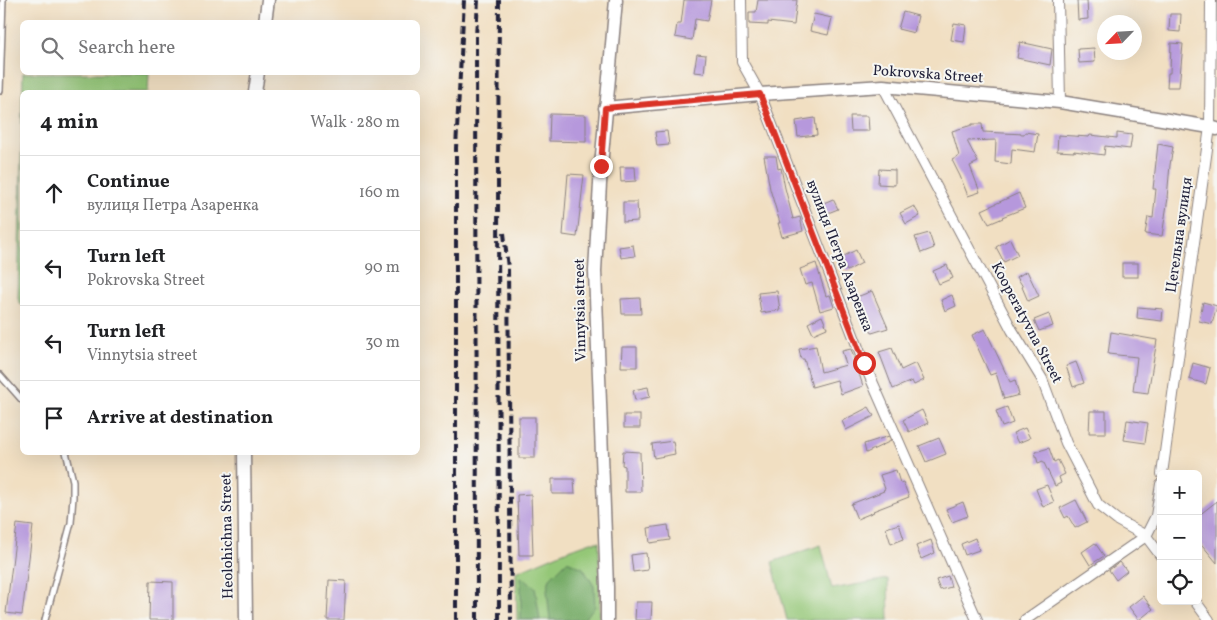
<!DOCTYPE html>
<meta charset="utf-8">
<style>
:root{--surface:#fff;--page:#f2f2f2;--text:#202124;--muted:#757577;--line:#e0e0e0}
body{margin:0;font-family:Vollkorn,serif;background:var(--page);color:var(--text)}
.controls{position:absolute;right:15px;bottom:15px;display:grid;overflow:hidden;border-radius:8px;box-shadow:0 5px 20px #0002}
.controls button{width:45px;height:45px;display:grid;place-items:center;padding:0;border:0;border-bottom:1px solid var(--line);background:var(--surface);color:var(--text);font:25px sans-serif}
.compass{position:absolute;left:1097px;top:15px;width:45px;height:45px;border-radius:50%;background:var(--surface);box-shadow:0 5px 20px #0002;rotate:245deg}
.stop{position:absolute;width:15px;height:15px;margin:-11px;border:4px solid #d93025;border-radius:50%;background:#fff}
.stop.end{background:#d93025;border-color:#fff;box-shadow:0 1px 5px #0008}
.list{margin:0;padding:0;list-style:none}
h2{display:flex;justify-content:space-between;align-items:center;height:65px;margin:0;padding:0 20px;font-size:21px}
h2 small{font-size:16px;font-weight:400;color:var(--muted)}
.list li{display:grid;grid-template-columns:32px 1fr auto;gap:15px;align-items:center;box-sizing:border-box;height:75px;padding:0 20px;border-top:1px solid var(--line)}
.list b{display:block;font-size:19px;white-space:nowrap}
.list p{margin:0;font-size:16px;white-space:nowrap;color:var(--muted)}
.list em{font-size:16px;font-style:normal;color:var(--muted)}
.icon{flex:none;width:28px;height:28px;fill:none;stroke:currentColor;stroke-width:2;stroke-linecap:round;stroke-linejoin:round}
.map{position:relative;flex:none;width:1217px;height:620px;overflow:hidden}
.search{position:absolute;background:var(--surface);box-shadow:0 5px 20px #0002;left:20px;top:20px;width:400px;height:55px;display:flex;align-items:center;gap:12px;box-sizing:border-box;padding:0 18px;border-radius:8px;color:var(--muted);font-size:19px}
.panel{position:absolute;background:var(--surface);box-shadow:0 5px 20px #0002;left:20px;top:90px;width:400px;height:365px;border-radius:8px}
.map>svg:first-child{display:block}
</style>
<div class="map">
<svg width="1217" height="620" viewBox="0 0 1217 620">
<rect width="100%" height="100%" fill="#f6f6f2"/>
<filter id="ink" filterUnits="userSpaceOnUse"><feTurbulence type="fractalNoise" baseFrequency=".02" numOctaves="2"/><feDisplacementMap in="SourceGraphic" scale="10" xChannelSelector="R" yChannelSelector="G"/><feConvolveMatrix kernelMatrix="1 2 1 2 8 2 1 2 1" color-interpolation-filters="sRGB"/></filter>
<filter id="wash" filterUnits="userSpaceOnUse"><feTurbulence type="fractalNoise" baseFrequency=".0096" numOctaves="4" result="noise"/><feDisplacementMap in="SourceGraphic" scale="20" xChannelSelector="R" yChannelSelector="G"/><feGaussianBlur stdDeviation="1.12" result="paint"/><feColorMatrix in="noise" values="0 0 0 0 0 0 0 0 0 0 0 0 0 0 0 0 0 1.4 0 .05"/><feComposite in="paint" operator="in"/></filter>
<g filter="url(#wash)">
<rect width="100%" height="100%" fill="#f1dfc2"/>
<!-- green -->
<g fill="#94c777" stroke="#5b7459">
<polygon points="23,73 149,73 148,92 22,92 22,306 18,299"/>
<polygon points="591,542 599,542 600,620 517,620 516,572 563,552"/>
<polygon points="821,545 832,589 888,579 889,620 787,620 772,562"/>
</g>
<!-- forest -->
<g fill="#77ac68" stroke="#4c6752">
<polygon points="567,561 583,568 594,586 595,607 586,616 585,620 550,620 547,590 550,578"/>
<polygon points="521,577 535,587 540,620 521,620"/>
</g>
<g id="blocks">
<!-- building -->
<g fill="#b698dc">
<polygon points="684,0 711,0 707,21 695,19 692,40 675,37 677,24 681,24"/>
<polygon points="758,0 797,0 794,25 768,22 768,25 749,24 749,12 756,12"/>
<polygon points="1077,0 1087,0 1088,19 1078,20"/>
<polygon points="903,12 918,16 914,33 898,29"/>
<polygon points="814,14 832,18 828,35 810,31"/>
<polygon points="1170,14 1181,14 1180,32 1169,31"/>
<polygon points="954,23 966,25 964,42 951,40"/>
<polygon points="1020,42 1052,49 1050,65 1017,58"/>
<polygon points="1171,43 1183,44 1179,87 1167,87 1168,73 1170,73"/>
<polygon points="1094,48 1095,62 1079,63 1078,49"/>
<polygon points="697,54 706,55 704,73 694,72"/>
<polygon points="550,114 586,115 586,142 549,141"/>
<polygon points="850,116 868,116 869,131 851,131"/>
<polygon points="815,118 817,135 798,137 796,121"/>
<polygon points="972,124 982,124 983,132 1024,134 1025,132 1038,134 1035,152 1012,149 1011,164 995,162 996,140 967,141 978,162 970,166 980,192 968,196 960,176 952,160 959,156 952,131 972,125"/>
<polygon points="667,131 669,145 657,146 655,132"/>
<polygon points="1117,133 1132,135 1130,149 1105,146 1104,155 1074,151 1074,152 1057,151 1058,135 1089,137 1090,135 1117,138"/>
<polygon points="1158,144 1173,147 1170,165 1167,198 1168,198 1162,236 1145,234 1148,217 1153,218 1156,189 1153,189"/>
<polygon points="764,156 776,156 778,169 781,168 785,188 793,219 800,217 803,231 782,237 778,223 780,223 770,189"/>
<polygon points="620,167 635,167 636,181 621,182"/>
<polygon points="879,169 895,170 895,185 878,184"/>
<polygon points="568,174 584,175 577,237 563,235"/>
<polygon points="1019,193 1025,208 1002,217 1003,218 989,224 982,210"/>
<polygon points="833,199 838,209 823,215 819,205"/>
<polygon points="623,202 637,202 638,221 623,222"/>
<polygon points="914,206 920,216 906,224 900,213"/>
<polygon points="929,233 934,248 921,253 915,237"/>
<polygon points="1010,239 1018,255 1004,262 996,247"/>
<polygon points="633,245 635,256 621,258 619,247"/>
<polygon points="856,250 862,263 847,271 840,258"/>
<polygon points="816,263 826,296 830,295 834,307 820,311 812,283 805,285 800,269"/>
<rect x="1122" y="263" width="16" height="14"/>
<polygon points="947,265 953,278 939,284 933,271"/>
<polygon points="1027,271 1039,296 1028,301 1022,287 1023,287 1017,277"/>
<polygon points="777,291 780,310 761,313 758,293"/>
<polygon points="872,291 888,328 872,333 863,309 862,309 857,297"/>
<polygon points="952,295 956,306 945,311 941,300"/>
<polygon points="640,298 641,314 622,314 621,299"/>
<polygon points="1203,302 1217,306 1212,324 1199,321"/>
<polygon points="1138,307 1163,309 1162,321 1137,318"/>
<polygon points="1049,314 1053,326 1039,331 1034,320"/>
<polygon points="822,316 827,328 813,334 808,323"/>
<polygon points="985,329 1010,382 1015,380 1019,395 1004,399 996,373 990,375 972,335"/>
<polygon points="1111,332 1157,340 1148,393 1133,391 1137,357 1108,354"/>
<polygon points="816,346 821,372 846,365 842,351 851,349 863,386 841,394 837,380 812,387 804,359 801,359 799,349"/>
<polygon points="622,347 637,347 637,367 621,367"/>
<polygon points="892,348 901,370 916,363 924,380 914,385 912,381 893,389 879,352"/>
<polygon points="1076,362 1084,383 1073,387 1066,366"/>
<polygon points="1193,363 1210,368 1206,384 1189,379"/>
<polygon points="648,387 650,397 635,400 633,390"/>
<polygon points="869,407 874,416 846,430 842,421"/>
<polygon points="1007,407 1013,423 1002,427 996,411"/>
<polygon points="922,410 928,423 909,432 903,420"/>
<polygon points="1090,411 1106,411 1106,433 1089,433"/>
<rect x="624" y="415" width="16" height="13"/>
<rect x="519" y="417" width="16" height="41"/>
<polygon points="1127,420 1148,423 1145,443 1124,440"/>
<polygon points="1025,428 1030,438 1018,443 1013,433"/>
<polygon points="889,436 891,441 866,453 864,444"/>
<polygon points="939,438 946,454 926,462 919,446"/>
<polygon points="673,441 675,454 654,458 652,444"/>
<polygon points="1049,448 1054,462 1058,460 1065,474 1059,477 1061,483 1055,486 1043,461 1038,463 1035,452"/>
<polygon points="623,451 640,452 641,492 625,492 625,466 622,465"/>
<polygon points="896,470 900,483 903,482 909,497 873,511 874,512 857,519 851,504 884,491 883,490 885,489 880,475"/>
<polygon points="552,479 574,479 575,494 552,494"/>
<polygon points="1047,485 1054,502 1043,507 1036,489"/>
<polygon points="531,494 533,555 519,555 517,495"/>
<polygon points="1076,500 1087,522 1075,528 1068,516 1065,518 1060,508"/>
<polygon points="1217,501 1217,563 1198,540 1198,516"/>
<polygon points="963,502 968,516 952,522 946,509"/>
<polygon points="17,524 33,526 22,615 6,613"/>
<polygon points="899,524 904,539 891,544 886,528"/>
<polygon points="668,525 670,540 650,543 648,528"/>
<polygon points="975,538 979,550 965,555 961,544"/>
<polygon points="931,540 935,553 921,559 916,546"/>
<polygon points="1095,543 1104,556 1090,565 1082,552"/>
<polygon points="646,553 648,570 633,572 631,555"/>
<polygon points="1120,562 1127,571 1116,580 1109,570"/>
<polygon points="948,576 951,587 940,590 936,580"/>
<polygon points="329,580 346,581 344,620 327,620"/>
<polygon points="150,581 173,582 173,620 149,620"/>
<polygon points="1143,596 1153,609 1139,620 1129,607"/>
<polygon points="636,602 652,602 651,620 635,620"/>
</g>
</g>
</g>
<g filter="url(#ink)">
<use href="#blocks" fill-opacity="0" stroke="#8a807e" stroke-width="1"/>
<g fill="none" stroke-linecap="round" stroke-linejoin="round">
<defs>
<g id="service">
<polyline points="0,91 3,0"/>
<polyline points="0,375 22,400"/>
<polyline points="45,620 71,523 73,497 73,481 66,452"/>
</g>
<g id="minor">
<polyline points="741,0 742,62 760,94 864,363 977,620"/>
<polyline points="1058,0 1060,102"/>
<polyline points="883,86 1012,330 1042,379 1066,443 1098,505 1117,520 1146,536 1161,556"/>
<polyline points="1162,474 1210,127 1211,0"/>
<polyline points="1195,601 1209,620"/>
<polyline points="1025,620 1146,536 1156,516 1161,484"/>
</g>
<g id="tertiary">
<polyline points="265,22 268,0"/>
<polyline points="255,92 258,72"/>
<polyline points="605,108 760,94 883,86 1060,102 1210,127 1217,129"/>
<polyline points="244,452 246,620"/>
<polyline points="607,620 607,587 595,271 601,166 616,0"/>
</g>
</defs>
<!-- service casing -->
<use href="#service" stroke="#8a807e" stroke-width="8"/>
<!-- minor casing -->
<use href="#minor" stroke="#8a807e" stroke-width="12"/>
<!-- tertiary casing -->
<use href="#tertiary" stroke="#8a807e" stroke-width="15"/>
<!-- service -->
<use href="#service" stroke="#fff" stroke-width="5"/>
<!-- minor -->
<use href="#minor" stroke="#fff" stroke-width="10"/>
<!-- tertiary -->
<use href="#tertiary" stroke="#fff" stroke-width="12"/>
<!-- rail -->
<g stroke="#22223b" stroke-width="4" stroke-dasharray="8 4" stroke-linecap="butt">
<polyline points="504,233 508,268 511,620"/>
<polyline points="456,620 456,148 464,0"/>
<polyline points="477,620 476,37 478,0"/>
<polyline points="499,620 498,179 499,0"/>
</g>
</g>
</g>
<g fill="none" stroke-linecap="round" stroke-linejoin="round" filter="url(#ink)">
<!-- route -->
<polyline stroke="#d93025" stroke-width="6" points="601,166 605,108 760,94 864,363"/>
</g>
<g text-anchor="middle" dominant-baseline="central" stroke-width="4" stroke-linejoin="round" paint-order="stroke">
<!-- street labels -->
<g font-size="15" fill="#22223b" stroke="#f6f6f2">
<text transform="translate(928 75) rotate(4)">Pokrovska Street</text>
<text transform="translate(1180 235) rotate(-82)">Цегельна вулиця</text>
<text transform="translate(839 256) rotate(69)">вулиця Петра Азаренка</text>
<text transform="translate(581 310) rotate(-91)">Vinnytsia street</text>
<text transform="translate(1026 323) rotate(62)">Kooperatyvna Street</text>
<text transform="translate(228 536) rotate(-91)">Heolohichna Street</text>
</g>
</g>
</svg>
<div class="controls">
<button>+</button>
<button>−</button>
<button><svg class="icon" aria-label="locate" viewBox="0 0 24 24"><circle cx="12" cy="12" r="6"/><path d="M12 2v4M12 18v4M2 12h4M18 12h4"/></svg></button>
</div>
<svg class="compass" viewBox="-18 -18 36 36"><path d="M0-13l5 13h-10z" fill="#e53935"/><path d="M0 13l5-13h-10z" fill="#757577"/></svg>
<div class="stop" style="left:864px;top:363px"></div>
<div class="stop end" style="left:601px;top:166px"></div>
<div class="search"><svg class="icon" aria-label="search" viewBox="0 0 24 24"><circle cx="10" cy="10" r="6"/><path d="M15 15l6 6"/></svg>Search here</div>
<section class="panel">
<h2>4 min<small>Walk · 280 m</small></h2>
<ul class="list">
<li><svg class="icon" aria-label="ahead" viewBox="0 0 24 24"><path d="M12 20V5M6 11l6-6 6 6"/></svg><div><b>Continue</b><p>вулиця Петра Азаренка</p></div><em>160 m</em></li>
<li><svg class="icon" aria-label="left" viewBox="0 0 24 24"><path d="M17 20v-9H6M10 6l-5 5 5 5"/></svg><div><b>Turn left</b><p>Pokrovska Street</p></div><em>90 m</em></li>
<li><svg class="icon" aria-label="left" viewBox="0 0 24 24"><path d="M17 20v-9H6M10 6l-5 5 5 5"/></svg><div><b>Turn left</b><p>Vinnytsia street</p></div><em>30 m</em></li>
<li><svg class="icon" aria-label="arrive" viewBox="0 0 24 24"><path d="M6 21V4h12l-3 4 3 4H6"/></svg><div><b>Arrive at destination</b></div></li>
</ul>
</section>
</div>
